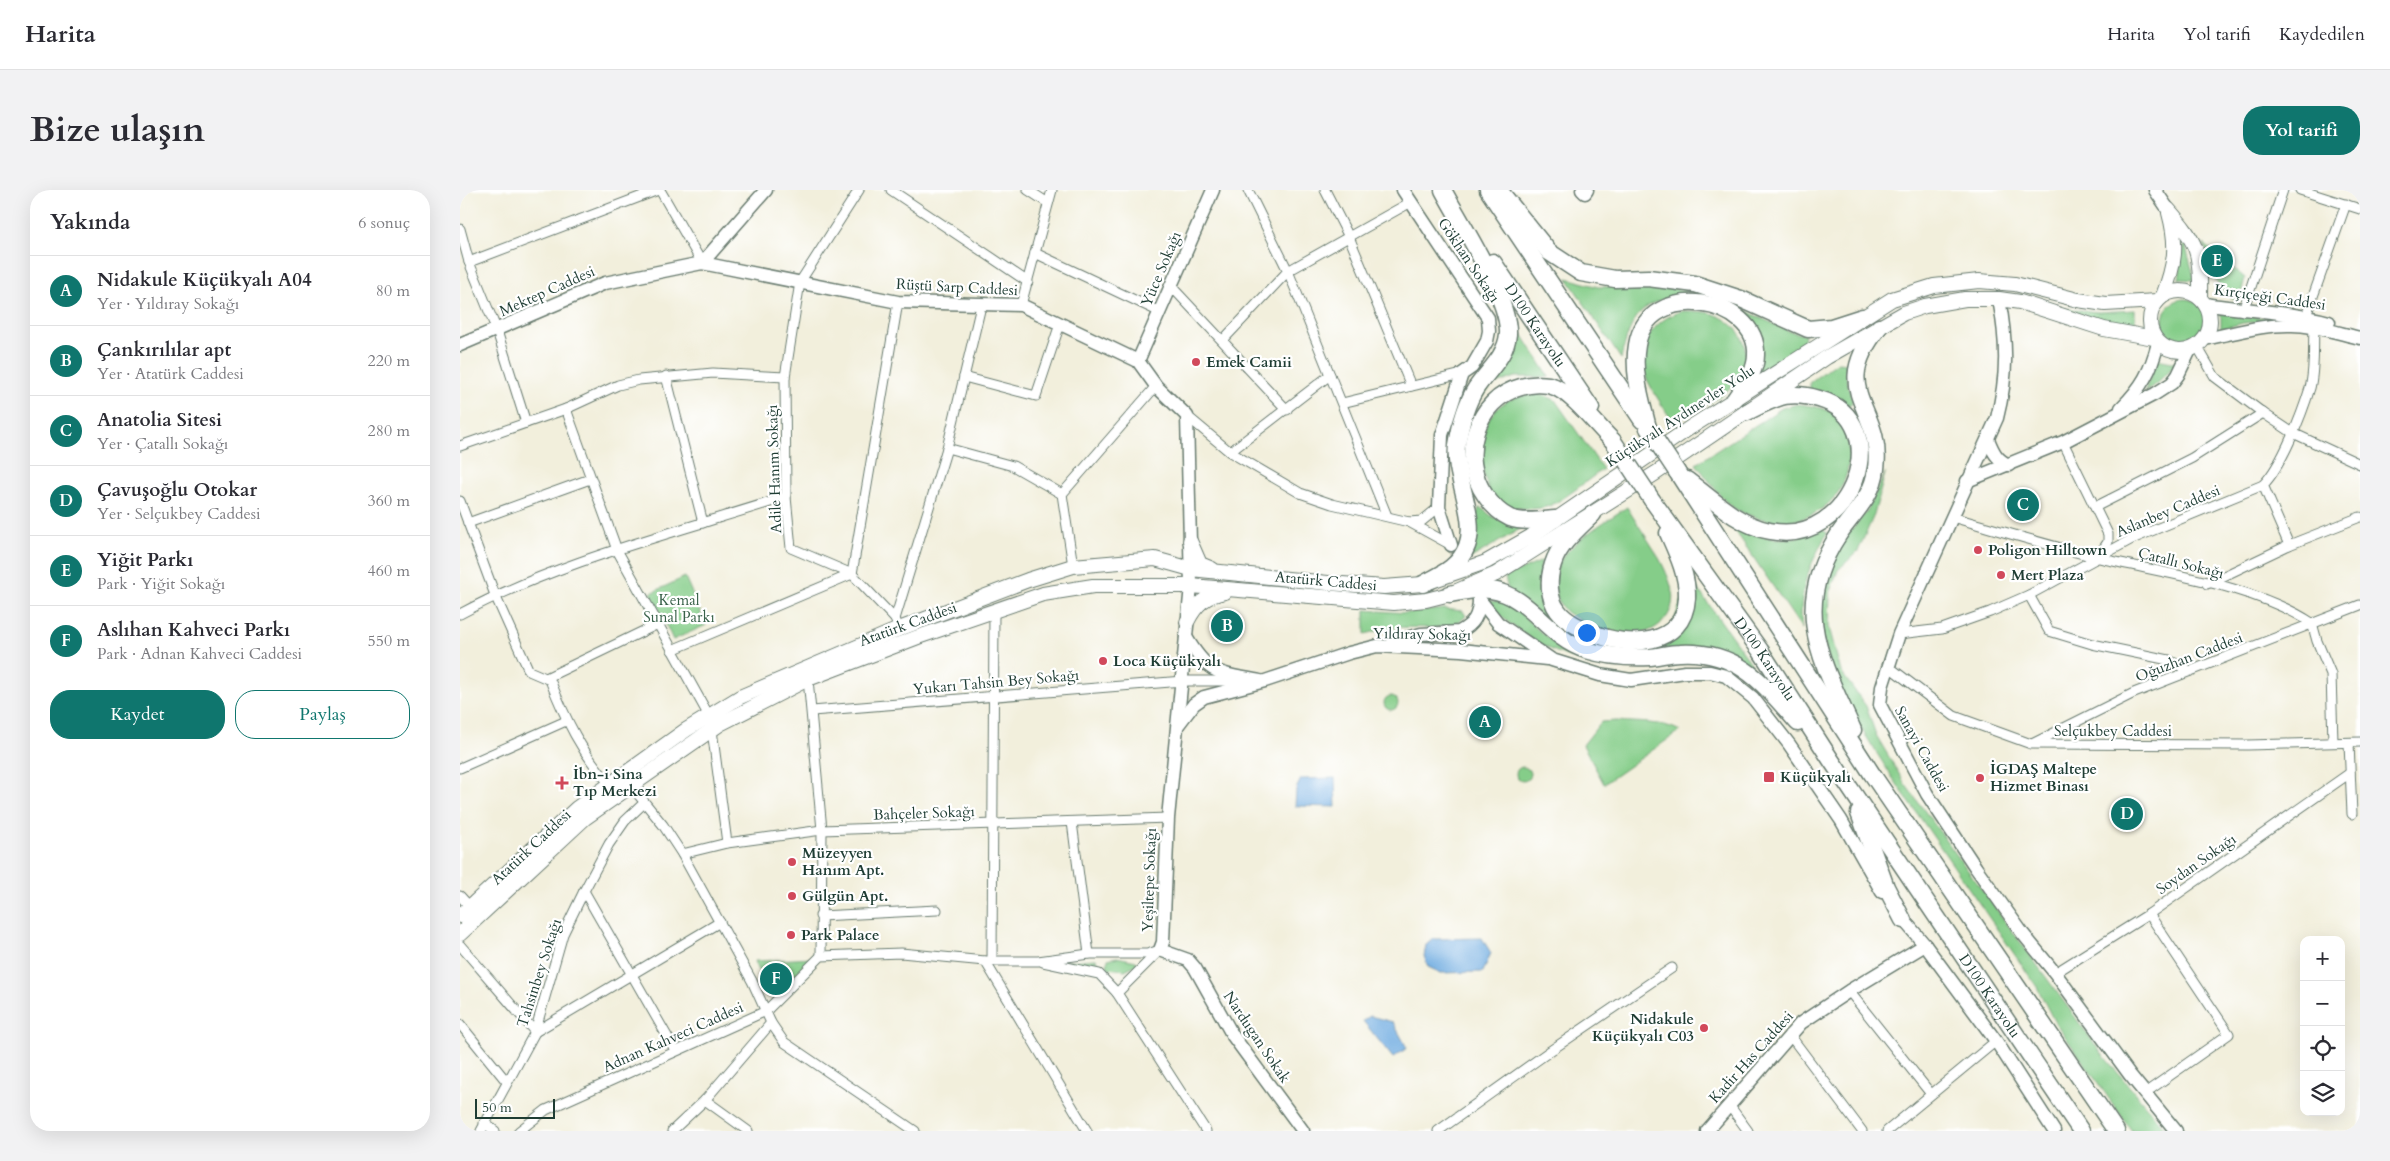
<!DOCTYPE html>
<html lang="tr">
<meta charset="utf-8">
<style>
:root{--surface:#fff;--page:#f2f2f3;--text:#2b2b33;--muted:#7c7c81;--line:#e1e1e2;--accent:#0f766e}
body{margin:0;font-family:Cardo,serif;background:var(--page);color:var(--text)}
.controls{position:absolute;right:15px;bottom:15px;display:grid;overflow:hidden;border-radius:10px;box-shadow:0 5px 20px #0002}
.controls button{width:45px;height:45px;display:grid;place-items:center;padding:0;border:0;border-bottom:1px solid var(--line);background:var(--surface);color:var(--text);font:25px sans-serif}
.scale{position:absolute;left:15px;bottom:12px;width:80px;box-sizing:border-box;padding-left:5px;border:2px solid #1f3d34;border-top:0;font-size:14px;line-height:18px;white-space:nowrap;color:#1f3d34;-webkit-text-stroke:4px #fff;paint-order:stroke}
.you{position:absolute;left:1126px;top:442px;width:18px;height:18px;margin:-12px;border:4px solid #fff;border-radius:50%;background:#1a73e8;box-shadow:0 0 0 8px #1a73e833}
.badge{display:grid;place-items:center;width:32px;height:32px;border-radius:50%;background:var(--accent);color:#fff;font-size:16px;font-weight:700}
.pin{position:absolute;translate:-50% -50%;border:2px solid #fff;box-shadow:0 1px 5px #0006}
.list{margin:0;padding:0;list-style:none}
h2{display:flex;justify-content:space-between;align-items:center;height:65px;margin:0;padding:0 20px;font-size:21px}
h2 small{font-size:16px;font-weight:400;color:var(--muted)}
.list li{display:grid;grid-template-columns:32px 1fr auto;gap:15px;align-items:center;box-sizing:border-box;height:70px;padding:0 20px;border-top:1px solid var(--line)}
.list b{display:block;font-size:19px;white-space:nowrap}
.list p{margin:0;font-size:16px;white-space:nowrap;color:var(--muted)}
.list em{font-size:16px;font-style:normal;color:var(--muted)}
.actions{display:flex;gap:10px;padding:15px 20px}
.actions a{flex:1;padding:11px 0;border:1px solid var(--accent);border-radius:20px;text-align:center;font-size:18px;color:var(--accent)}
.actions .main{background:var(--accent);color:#fff}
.icon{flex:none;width:28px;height:28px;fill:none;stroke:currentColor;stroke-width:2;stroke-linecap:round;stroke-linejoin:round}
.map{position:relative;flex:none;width:1900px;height:941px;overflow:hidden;border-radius:20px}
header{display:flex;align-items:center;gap:30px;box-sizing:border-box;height:70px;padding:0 25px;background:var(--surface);border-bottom:1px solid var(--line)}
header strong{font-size:24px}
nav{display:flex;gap:28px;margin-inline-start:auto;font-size:18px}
.intro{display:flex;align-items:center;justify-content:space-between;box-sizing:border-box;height:120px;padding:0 30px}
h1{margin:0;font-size:35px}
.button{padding:12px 22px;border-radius:20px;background:var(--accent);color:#fff;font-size:18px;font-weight:700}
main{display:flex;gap:30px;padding:0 30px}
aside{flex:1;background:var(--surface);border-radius:20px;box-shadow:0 5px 20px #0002}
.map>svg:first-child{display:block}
</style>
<header>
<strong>Harita</strong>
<nav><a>Harita</a><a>Yol tarifi</a><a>Kaydedilen</a></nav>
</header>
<div class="intro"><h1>Bize ulaşın</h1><a class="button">Yol tarifi</a></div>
<main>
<aside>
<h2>Yakında<small>6 sonuç</small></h2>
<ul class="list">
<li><span class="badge">A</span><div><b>Nidakule Küçükyalı A04</b><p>Yer · Yıldıray Sokağı</p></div><em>80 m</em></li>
<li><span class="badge">B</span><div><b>Çankırılılar apt</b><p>Yer · Atatürk Caddesi</p></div><em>220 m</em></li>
<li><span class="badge">C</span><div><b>Anatolia Sitesi</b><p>Yer · Çatallı Sokağı</p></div><em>280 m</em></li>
<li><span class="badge">D</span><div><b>Çavuşoğlu Otokar</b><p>Yer · Selçukbey Caddesi</p></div><em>360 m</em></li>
<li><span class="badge">E</span><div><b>Yiğit Parkı</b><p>Park · Yiğit Sokağı</p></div><em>460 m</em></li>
<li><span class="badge">F</span><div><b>Aslıhan Kahveci Parkı</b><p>Park · Adnan Kahveci Caddesi</p></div><em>550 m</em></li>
</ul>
<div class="actions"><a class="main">Kaydet</a><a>Paylaş</a></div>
</aside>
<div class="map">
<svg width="1900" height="941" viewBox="0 0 1900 941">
<rect width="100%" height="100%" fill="#fff"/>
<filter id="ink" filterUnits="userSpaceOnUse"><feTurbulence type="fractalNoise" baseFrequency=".02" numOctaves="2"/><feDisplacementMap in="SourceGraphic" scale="10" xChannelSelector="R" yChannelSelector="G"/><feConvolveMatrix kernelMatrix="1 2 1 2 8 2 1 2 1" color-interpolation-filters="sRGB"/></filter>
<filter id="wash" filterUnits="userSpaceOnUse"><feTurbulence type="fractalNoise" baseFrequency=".0096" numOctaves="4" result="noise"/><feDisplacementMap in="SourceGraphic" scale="20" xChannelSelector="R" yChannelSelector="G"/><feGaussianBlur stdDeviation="1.12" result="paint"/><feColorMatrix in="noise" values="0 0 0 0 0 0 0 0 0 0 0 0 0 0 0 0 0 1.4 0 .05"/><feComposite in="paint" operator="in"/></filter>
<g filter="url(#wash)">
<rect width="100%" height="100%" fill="#f2efdc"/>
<!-- green -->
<g fill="#85cd89" stroke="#52855e">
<polygon points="1724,50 1735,90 1719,89"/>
<path d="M 1744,54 L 1785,88 L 1779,111 C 1755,105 1751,76 1744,54 Z"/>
<path d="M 1107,88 L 1138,97 L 1189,96 L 1226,100 L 1229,105 C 1182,109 1171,125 1161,169 Z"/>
<circle cx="1725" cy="131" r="22"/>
<polygon points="1275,116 1329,141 1345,145 1343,153 1300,183 1282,122"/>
<polygon points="1600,118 1638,122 1675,120 1675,138 1638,130"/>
<path d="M 1222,121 C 1233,121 1246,121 1256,125 C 1284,136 1295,165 1277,190 C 1265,207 1232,222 1214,234 C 1205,219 1193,203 1186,187 C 1174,157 1194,129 1222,121 Z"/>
<polygon points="1761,122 1818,130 1783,133 1761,139"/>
<polygon points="1053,130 1089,187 1055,187 1033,195 1014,216"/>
<polygon points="1697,169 1717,173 1698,192 1684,203"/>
<polygon points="1378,172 1386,173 1387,194 1393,212 1386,217 1370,205 1350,199 1350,192"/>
<path d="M 1081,204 L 1095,210 L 1143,279 C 1129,289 1104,310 1089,316 C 1074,321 1048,320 1034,309 C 1030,306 1028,298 1026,292 C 1018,266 1018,230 1044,213 C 1054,206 1068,205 1081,204 Z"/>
<path d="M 1338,214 C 1352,216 1374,218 1382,232 C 1387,241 1388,252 1389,262 C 1391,310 1347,341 1302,329 C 1290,326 1276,321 1267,313 C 1256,302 1246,286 1236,274 L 1322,218 Z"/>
<polygon points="1425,283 1414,325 1398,361 1378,380 1370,401 1369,437 1381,482 1406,516 1416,545 1445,594 1642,864 1707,941 1672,941 1594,831 1577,797 1432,587 1395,529 1374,487 1362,445 1360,396 1371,371 1387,346 1407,321"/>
<polygon points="1020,317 1033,327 1062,338 1011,368 1015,327"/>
<path d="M 1167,317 C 1182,343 1205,370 1212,400 C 1218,433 1185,448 1158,446 C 1149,445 1138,438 1130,434 C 1123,431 1115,428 1109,424 C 1095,415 1092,391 1098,376 C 1106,354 1148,330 1167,317 Z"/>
<path d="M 1272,336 C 1306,350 1327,354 1361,339 L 1367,343 C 1349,377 1338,400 1342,439 Z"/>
<path d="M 1082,371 C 1075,400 1082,412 1095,437 L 1048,400 L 1045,387 Z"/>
<polygon points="225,387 246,435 213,450 191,403"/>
<polygon points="1230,388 1293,476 1194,462 1192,456 1208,447"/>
<path d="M 1025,411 C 1059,410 1062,429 1087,447 C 1102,457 1119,465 1135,473 C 1092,466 1055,442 1025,411 Z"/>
<path d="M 984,419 L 1003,421 L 1006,426 C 990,444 954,435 933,438 C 924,439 914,442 905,444 L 905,420 L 947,423 Z"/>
<circle cx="931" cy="513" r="7"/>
<path d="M 1157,531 C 1177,533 1203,531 1220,541 L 1144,594 L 1123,555 L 1141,532 Z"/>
<circle cx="1063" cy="584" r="7"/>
<polygon points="657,767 676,771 677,774 665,780 647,778 648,769"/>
<polygon points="354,768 309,807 295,771"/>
<polygon points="636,769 640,774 638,777 605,774 608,771"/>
</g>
<!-- water -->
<g fill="#6eabe0" stroke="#46748a">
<polygon points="875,588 876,617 835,616 836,599 841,589"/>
<polygon points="1022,748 1031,763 1023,782 981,783 968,777 964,766 966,755 973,749"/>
<polygon points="910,826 933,832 947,858 933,868 903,831"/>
</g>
</g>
<g filter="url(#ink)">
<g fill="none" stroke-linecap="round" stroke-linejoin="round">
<!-- secondary-tunnel -->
<polyline stroke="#c8cbba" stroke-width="12" stroke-dasharray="12 6" stroke-linecap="butt" points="991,355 1016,404"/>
<defs>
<g id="street">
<polyline points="200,0 242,73"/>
<polyline points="399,0 340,92 325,187 326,307 331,358 392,384 435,429 439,439"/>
<polyline points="431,0 568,92"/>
<polyline points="568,0 588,13"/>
<polyline points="788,0 828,81 927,326"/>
<polyline points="865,0 889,47 951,196"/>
<polyline points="1840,0 1900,19"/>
<polyline points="0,39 9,72 37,141 66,233"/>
<polyline points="575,63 700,122"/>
<polyline points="9,72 198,0"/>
<polyline points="711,96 827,220"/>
<polyline points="561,115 592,0"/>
<polyline points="1783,121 1823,0"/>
<polyline points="1846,126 1886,14"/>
<polyline points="763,150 828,81 951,12"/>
<polyline points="1737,156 1755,187 1803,223 1833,243 1900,274"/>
<polyline points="206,186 243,333"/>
<polyline points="504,187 576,206 600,134"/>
<polyline points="882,213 1002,184"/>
<polyline points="106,219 157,360 249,526"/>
<polyline points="727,226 770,262 840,303 872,314 949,332 991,355"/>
<polyline points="1603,252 1648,344 1648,352 1639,365"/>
<polyline points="0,256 106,219 158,195 179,190 253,183 325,187"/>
<polyline points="487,258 553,276 602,304"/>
<polyline points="770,262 870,185"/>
<path d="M 0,311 L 35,405 L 69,481 L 90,490 C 105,528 122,564 150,594"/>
<polyline points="1635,317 1732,268 1803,223"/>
<path d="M 1492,327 C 1541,341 1590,356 1639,368 C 1706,384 1794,395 1852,433 L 1857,451 L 1871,484 L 1873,552"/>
<polyline points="949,332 962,331 979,317"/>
<polyline points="8,333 130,289"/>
<polyline points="1829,355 1900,327"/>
<polyline points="613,376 602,304 696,196"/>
<polyline points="1747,394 1829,355 1803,295"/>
<polyline points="1569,405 1589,441 1632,454 1709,470 1730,481"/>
<path d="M 0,424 C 100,370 218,342 326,307"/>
<polyline points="435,429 487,258 521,116"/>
<path d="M 1439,444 L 1482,439 L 1530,422 L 1569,405 L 1672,349 L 1803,295 C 1822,276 1842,224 1850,198 C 1855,179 1853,156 1854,137"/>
<polyline points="212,460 392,384 438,112"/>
<polyline points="1428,476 1494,526 1571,554 1788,555 1900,552"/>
<polyline points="86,488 198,434"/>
<polyline points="348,489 362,640 361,766"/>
<polyline points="352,521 723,491 778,491"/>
<polyline points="252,540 267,653"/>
<polyline points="1574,553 1674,503 1900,415"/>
<polyline points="1889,553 1892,624"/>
<polyline points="0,578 106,531"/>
<polyline points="167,597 177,603 203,635 222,664 292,791 311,833 324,852 455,941"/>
<polyline points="612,632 629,764"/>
<polyline points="222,664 267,653 362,640 708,628"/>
<polyline points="124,701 215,860"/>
<polyline points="0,706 10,717"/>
<polyline points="360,726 477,720"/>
<polyline points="0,755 75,842 260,732"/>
<polyline points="698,762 657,803 746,941"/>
<polyline points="532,770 534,421"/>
<polyline points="525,771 627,941"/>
<polyline points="583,772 639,784 657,803"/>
<polyline points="1595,783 1689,724 1890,583"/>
<polyline points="1389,801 1471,904"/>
<polyline points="0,834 47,892"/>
<polyline points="1329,844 1402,941"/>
<polyline points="1685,903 1769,844 1689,724"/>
<polyline points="245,910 288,941"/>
<polyline points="1269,915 1288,941"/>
<polyline points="24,933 35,941"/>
<polyline points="21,941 75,842 103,744 124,701 149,654 165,631 184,613"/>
<polyline points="59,941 86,920 306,821 361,766 441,763 525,771 578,771 629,764 687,764 700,760"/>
<polyline points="212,941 245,910 311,833"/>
<polyline points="978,941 1090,861 1212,778"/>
<polyline points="1427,941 1536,851"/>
</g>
<g id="secondary">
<polyline points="943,0 1028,128 1029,141 1027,151 1012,177 1002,184 982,245 979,317 991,355"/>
<polyline points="1122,0 1125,3 1127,0"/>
<polyline points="1695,0 1708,19"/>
<polyline points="242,73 438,112 561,115 678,171 696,196 727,226 731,396 708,628 703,752 700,760 728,770 735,778 773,846 843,941"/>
<path d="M 1539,109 C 1547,152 1548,185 1537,228 L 1439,444 L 1422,497 L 1420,515 L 1467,604 L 1516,678 L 1563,744 L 1595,783 L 1670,885 L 1716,941"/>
<path d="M 1745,114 C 1786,121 1828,121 1869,132"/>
<path d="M 1744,149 C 1772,144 1803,134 1832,135 C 1855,135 1878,143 1900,148"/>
<polyline points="0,155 145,93 242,73 306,0"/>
<polyline points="678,171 753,0"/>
<path d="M 1661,218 C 1682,197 1691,181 1698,153"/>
<path d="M 1528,249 C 1533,262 1537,270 1549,275"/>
<polyline points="1507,291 1603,252 1695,204 1712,193 1718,185 1730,160"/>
<polyline points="1019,409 1038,433 1092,470 1140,485 1171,490 1225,482 1250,482 1266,486 1293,508 1329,554 1381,630 1422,702"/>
<path d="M 726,447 C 749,486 759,483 800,491"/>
<path d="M 933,452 L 961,444 L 999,442 C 1014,434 1019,426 1019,409"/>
<polyline points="718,535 734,514 744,507 805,491 889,463 917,456 1001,460 1087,469"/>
<polyline points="1437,722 1465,755 1536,851 1594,941"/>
<polyline points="1247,941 1341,833 1389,801 1465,755"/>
</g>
<g id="primary">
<path d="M 1708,19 C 1738,53 1741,63 1740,108"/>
<circle cx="1720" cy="131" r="30"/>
<path d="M 1703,106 C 1715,74 1718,56 1709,23"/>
<polyline points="730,351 740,374 752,379"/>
<path d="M 727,432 C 736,414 745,406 765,402"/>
<polyline points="0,726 117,618 226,540 280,507 439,439 568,390 613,376 695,369 731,379 868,393 924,397 963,394 1026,372 1070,347 1231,237 1432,109 1474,96 1519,91 1555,94 1618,110 1645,114 1697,111"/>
<polyline points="0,744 125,628 260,534 348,489 458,447 583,404 633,396 731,396 934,413 966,410 990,404 1036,384 1196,283 1367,167 1444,123 1465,116 1505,109 1539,109 1560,112 1644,139 1694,148"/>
</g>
<g id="highway">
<polyline points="1028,0 1182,230"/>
<polyline points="1039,0 1089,62 1121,83 1155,89 1188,88 1235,94 1281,109 1348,139 1371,137 1402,127"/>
<path id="s1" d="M 1033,72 L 1131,218"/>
<path d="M 1188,238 C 1182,212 1172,183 1177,155 C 1188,88 1299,108 1296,165 C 1296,182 1284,196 1275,209"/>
<polyline points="1217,282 1412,584 1656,941"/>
<path d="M 1227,290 C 1252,309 1278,335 1310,341 C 1393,358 1437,231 1359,209 C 1349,206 1336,204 1325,206 C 1312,209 1299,216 1287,222"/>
<path id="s2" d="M 1192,310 L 1300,460 L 1371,570 L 1621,941"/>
<path d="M 1133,324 C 1119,338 1099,354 1093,374 C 1088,389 1088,408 1098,421 C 1106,432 1121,438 1133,443 C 1167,458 1224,457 1227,408 C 1228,386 1217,363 1208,343"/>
<path d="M 1095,329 C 1081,330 1064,333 1050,328 C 1039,323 1031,314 1025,305 C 999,268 1015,209 1061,197 C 1071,194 1085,193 1095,197 C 1115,206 1137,236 1153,251"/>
<path d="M 963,394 C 982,384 999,377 1007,356 C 1018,327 993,286 997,255 C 1000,237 1006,214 1016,198 C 1028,180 1046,167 1048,144 C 1050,109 1000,32 983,0"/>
<path d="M 990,404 C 1002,402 1018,398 1031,400 C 1070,405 1087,448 1126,460 C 1146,466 1168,468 1190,467 C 1200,466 1210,463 1220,463 C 1278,460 1303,493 1338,533"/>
<path d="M 1393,540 C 1361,469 1330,418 1379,344 C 1393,323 1413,307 1416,279 C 1424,215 1366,204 1419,137"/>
<polyline points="1399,623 1426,697 1443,730"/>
</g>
</defs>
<!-- street casing -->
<use href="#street" stroke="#697b6f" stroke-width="11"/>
<!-- secondary casing -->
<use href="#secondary" stroke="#697b6f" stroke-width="15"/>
<!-- primary casing -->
<use href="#primary" stroke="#697b6f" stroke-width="16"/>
<!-- highway casing -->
<use href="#highway" stroke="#697b6f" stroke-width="19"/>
<!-- street -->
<use href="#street" stroke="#fff" stroke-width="9"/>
<!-- secondary -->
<use href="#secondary" stroke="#fff" stroke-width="12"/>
<!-- primary -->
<use href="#primary" stroke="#fff" stroke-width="14"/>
<!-- highway -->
<use href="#highway" stroke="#fff" stroke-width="16"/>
<defs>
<g id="highway-bridge">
<polyline points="1188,238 1217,282"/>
<polyline points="1153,251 1192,310"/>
</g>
</defs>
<!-- highway-bridge casing -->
<use href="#highway-bridge" stroke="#697b6f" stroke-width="19" stroke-linecap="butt"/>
<!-- highway-bridge -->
<use href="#highway-bridge" stroke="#fff" stroke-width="16"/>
</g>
</g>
<!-- markers -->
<g fill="#d1495b" stroke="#fff" stroke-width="2">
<circle cx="736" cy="172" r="5"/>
<circle cx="1518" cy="360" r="5"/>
<circle cx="1541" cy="385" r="5"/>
<circle cx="643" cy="471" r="5"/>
<rect x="1303" y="581" width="12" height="12" rx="2.5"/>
<circle cx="1520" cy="588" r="5"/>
<path d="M99.5 585.5h5v5h5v5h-5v5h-5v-5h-5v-5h5z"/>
<circle cx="332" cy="672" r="5"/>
<circle cx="332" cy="706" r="5"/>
<circle cx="331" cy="745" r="5"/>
<circle cx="1244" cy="838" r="5"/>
</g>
<g text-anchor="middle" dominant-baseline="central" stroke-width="4.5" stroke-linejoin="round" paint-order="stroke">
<!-- street labels -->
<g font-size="15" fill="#1f3d34" stroke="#fff">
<text transform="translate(1009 70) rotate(56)">Gökhan Sokağı</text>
<text transform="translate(701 79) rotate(-67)">Yüce Sokağı</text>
<text transform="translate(497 97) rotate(3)">Rüştü Sarp Caddesi</text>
<text transform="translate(87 101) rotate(-24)">Mektep Caddesi</text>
<text transform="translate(1810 107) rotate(8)">Kırçiçeği Caddesi</text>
<text stroke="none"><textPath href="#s1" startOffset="76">D100 Karayolu</textPath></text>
<text transform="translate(1220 226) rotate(-33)">Küçükyalı Aydınevler Yolu</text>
<text transform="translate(314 279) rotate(-92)">Adile Hanım Sokağı</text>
<text transform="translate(1708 321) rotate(-23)">Aslanbey Caddesi</text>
<text transform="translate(1721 373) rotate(14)">Çatallı Sokağı</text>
<text transform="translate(866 391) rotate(5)">Atatürk Caddesi</text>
<text transform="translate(448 434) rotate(-20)">Atatürk Caddesi</text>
<text transform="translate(962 444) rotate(1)">Yıldıray Sokağı</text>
<text transform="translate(1729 467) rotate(-21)">Oğuzhan Caddesi</text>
<text stroke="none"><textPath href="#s2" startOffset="195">D100 Karayolu</textPath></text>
<text transform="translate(536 492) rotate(-5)">Yukarı Tahsin Bey Sokağı</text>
<text x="1653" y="541">Selçukbey Caddesi</text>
<text transform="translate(1462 559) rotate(61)">Sanayi Caddesi</text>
<text transform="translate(464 623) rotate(-2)">Bahçeler Sokağı</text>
<text transform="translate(71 657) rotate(-43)">Atatürk Caddesi</text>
<text transform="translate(1736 674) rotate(-35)">Soydan Sokağı</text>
<text transform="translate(689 690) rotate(-88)">Yeşiltepe Sokağı</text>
<text transform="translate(79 783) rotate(-72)">Tahsinbey Sokağı</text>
<text stroke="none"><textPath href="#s2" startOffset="600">D100 Karayolu</textPath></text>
<text transform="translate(213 847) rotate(-24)">Adnan Kahveci Caddesi</text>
<text transform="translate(797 847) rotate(56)">Nardugan Sokak</text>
<text transform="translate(1291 867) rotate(-48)">Kadir Has Caddesi</text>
</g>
<!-- poi labels -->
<g font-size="15" font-weight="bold" fill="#1f3d34" stroke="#fff" text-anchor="start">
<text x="746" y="172">Emek Camii</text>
<text x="1528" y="360">Poligon Hilltown</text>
<text x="1551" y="385">Mert Plaza</text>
<text x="653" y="471">Loca Küçükyalı</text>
<text x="1530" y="579">İGDAŞ Maltepe<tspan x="1530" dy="17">Hizmet Binası</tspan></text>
<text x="113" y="584">İbn-i Sina<tspan x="113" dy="17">Tıp Merkezi</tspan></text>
<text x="1320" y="587">Küçükyalı</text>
<text x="342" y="663">Müzeyyen<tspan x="342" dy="17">Hanım Apt.</tspan></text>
<text x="342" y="706">Gülgün Apt.</text>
<text x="341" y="745">Park Palace</text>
<text x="1234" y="829" text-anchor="end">Nidakule<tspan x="1234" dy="17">Küçükyalı C03</tspan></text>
</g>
<!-- park labels -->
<g font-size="15" fill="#386149" stroke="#fff">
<text x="219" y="410">Kemal<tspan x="219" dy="17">Sunal Parkı</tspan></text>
</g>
</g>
</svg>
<div class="controls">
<button>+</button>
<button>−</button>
<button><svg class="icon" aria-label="locate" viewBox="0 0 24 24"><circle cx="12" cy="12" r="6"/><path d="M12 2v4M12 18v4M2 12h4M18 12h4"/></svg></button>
<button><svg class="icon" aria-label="layers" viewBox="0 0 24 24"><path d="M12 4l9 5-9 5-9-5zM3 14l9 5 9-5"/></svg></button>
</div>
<div class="scale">50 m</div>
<div class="you"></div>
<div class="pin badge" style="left:1025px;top:532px">A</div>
<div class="pin badge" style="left:767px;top:436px">B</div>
<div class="pin badge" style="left:1563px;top:315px">C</div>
<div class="pin badge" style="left:1667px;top:624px">D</div>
<div class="pin badge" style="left:1757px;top:71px">E</div>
<div class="pin badge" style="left:316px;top:789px">F</div>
</div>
</main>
